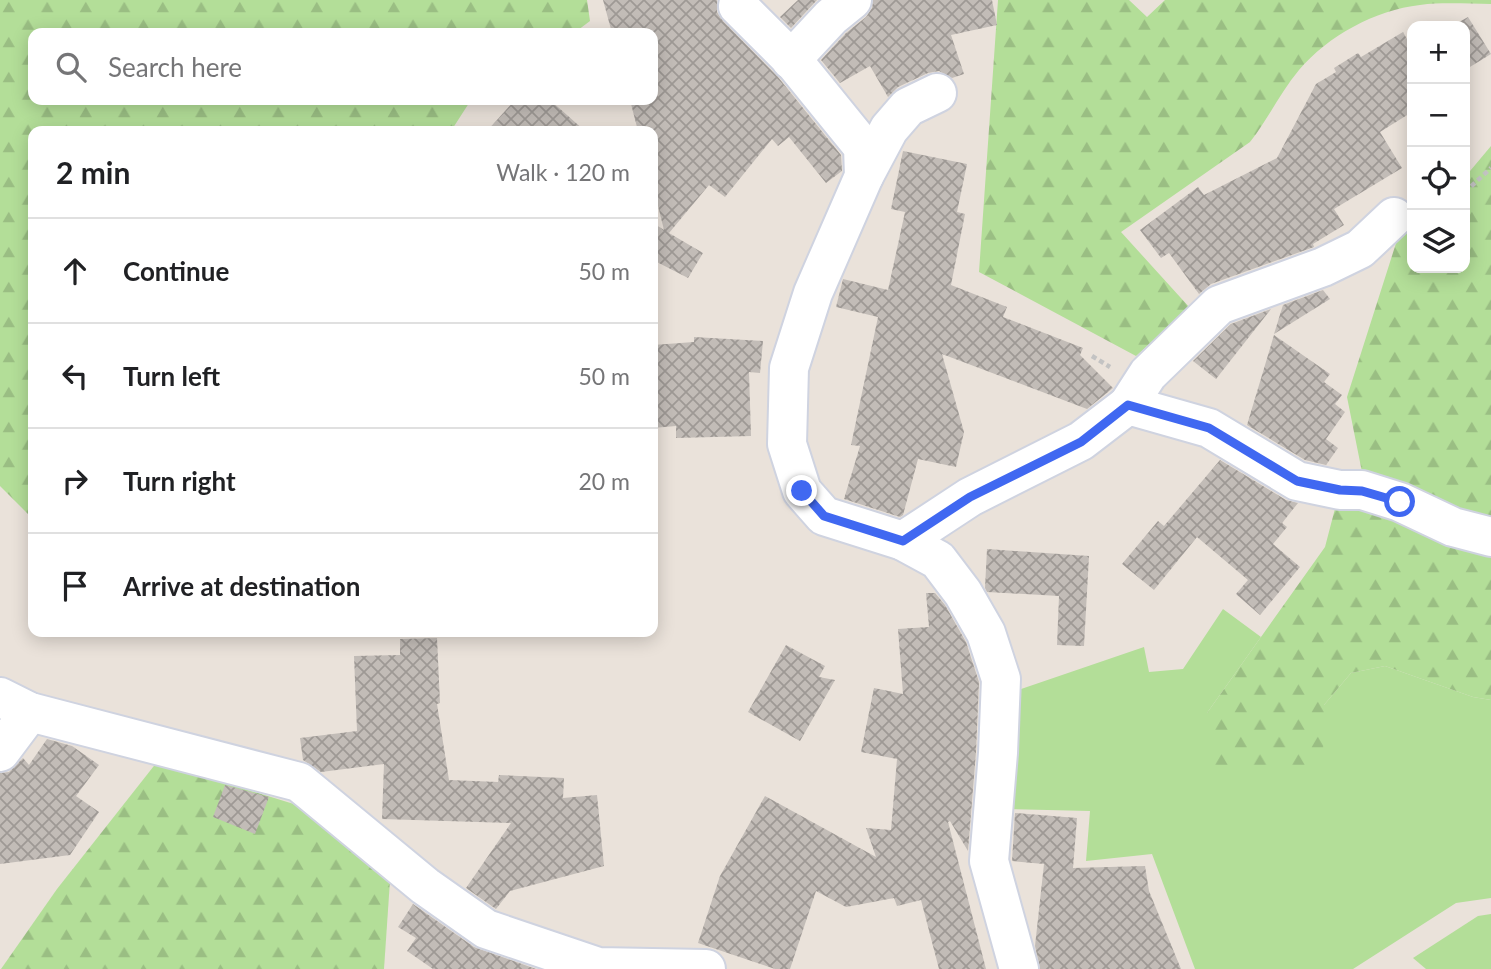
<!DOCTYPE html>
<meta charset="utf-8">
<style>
:root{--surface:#fff;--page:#f2f2f2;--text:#202124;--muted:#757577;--line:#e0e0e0}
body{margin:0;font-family:Lato,sans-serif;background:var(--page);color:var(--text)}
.controls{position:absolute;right:21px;top:21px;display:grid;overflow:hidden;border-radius:14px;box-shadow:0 4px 18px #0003}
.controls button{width:63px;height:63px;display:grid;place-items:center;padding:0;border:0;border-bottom:2px solid var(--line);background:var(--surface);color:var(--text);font:35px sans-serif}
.stop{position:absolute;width:21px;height:21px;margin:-16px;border:5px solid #4068f1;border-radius:50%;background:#fff}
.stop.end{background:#4068f1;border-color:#fff;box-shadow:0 2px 7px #0008}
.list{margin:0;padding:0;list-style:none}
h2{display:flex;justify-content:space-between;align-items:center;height:91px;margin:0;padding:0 28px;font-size:30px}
h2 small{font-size:23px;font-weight:400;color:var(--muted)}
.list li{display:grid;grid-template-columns:46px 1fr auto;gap:21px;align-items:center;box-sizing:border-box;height:105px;padding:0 28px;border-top:2px solid var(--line)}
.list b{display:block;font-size:26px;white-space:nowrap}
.list em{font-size:23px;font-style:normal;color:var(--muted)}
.icon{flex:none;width:38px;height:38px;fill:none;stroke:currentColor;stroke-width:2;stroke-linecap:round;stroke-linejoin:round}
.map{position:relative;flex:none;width:1491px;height:969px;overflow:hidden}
.search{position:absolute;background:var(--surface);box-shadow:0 4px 18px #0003;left:28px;top:28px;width:630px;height:77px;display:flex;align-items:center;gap:18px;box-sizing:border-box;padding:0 24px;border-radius:14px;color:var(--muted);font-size:26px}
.panel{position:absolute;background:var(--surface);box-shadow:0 4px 18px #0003;left:28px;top:126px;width:630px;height:511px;border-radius:14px}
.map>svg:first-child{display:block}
</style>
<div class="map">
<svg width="1491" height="969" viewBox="0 0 1491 969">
<defs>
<pattern id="forest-firs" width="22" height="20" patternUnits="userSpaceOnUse" patternTransform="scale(1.75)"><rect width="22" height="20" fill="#b3de98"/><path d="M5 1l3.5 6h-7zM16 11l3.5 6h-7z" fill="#9abe83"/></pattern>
<pattern id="building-cross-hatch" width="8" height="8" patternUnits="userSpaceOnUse" patternTransform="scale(1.75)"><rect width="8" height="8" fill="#c2bcb7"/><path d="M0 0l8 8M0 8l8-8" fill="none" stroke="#9e9995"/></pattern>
</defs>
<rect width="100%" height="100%" fill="#eae2da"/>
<!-- grass -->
<g fill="#b3de98">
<polygon points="1223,609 1261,637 1207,713 1324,705 1351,673 1385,666 1473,697 1491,700 1491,898 1456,903 1353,969 1195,969 1152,854 1086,861 1090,811 1003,809 1012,692 1144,647 1149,672 1183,669"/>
<polygon points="1491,914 1491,969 1426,969 1413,958 1478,916"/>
</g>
<!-- forest -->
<g fill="url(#forest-firs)">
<polygon points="0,0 587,0 590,21 574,33 33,33 33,100 471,100 451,131 33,131 33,519 0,486"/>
<path d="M 998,0 L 1129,0 L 1147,17 L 1165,0 L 1491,0 L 1491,4 C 1468,4 1443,2 1420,5 C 1375,10 1328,36 1299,70 C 1280,93 1268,119 1250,142 L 1121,232 L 1190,308 L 1136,356 L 979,272 Z"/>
<polygon points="1491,146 1491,527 1364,482 1347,397 1398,237 1412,225 1412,268 1465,268 1465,177"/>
<polygon points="1337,501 1491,548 1491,700 1473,697 1385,666 1351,673 1324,705 1323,766 1211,768 1207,713 1325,547"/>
<polygon points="157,762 297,805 391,866 384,969 1,969 57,889"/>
</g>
<!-- building -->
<g fill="url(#building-cross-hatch)">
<polygon points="603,0 717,0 717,12 723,21 778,77 841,155 842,171 826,183 789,137 778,146 772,139 725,197 709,185 669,233 703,253 688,278 653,260 653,223 664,230 653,186 653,131 638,131 630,100 653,100 653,33 612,33"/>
<polygon points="798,0 817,0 791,28 780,17"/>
<polygon points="873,0 992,0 997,25 951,35 964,74 952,78 939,71 928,73 898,87 888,97 870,66 840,83 821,60 846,33 866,17 872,8"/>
<polygon points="1468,17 1491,54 1465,70 1465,26 1452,26"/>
<polygon points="1403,32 1412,48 1412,112 1380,132 1402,168 1334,209 1344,225 1313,244 1314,247 1211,284 1199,294 1169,253 1161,258 1140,230 1198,187 1204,195 1277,158 1316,84 1336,72 1334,68 1358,53 1361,57"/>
<polygon points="515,100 550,100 585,131 487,131"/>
<polygon points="903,151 967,164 957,212 965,214 951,285 1007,307 1003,317 1083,348 1080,355 1113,388 1087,409 942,354 964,432 956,467 918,459 903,515 900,517 844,499 860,446 851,445 878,317 836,307 843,279 888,290 905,212 891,209"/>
<polygon points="1323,290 1330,299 1274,334 1283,305"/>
<polygon points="1271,309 1216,379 1193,361 1231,324"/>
<polygon points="1274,335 1330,374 1324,382 1342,395 1335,404 1345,412 1326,439 1338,448 1326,465 1305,460 1247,425"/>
<polygon points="694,337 763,341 760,373 749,372 751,436 676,438 676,426 653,428 653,345 694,342"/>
<polygon points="1220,460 1286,500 1298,503 1282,523 1287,527 1273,544 1300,567 1260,615 1236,594 1248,580 1197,537 1154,590 1122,564 1158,521 1164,526"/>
<polygon points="987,549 1089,556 1084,646 1057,645 1059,596 987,592 985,588"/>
<polygon points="926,593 935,593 945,605 966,642 979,682 976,752 968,851 950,821 948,822 986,969 939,969 921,900 897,906 894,898 846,907 816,891 790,969 775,969 698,943 720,876 765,796 876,857 866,828 891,830 897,759 861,752 874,688 903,694 898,629 929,627"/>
<polygon points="437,638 440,703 437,704 449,780 498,782 499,775 564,778 563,798 597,795 604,866 510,891 496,909 466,888 511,823 382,819 384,764 321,772 303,760 300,738 357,731 354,656 400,655 400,639"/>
<polygon points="786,645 825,666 819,677 835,680 800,741 748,712"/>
<polygon points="47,739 72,746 99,765 76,796 99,812 70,855 0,864 0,773 9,772 23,758 29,765"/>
<polygon points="225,785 269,797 255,834 213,817"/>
<polygon points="1015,813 1077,818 1073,868 1145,866 1149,891 1181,969 1040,969 1035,946 1044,864 1012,861"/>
<polygon points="413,904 474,947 536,969 433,969 407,951 416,938 398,927"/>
</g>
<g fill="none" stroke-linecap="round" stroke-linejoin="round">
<defs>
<g id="street">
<polyline points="739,0 738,6 794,62 863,147 864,176 813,293 789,368 787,444 802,491 824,516 903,541 938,560 963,593 986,633 1001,679 998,753 989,861 1019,969"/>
<polyline points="791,60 831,17 852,0"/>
<polyline points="864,176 889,129 908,107 937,93"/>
<polyline points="1128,405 1148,374 1219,305 1323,267 1360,249 1394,217"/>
<polyline points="903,541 970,497 1081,441 1128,405 1209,428 1297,481 1340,490 1362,490 1400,502 1453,527 1491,537"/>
<polyline points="0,697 30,712 299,782 425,886 486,929 598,967 706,969"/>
<polyline points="0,752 30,712"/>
</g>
</defs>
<!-- street casing -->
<use href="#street" stroke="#cfd3e0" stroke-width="42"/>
<!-- path -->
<g stroke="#c3c3c3" stroke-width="4.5" stroke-dasharray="5 3.5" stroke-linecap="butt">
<polyline points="1465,192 1491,168"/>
<polyline points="1092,356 1110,367"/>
</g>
<!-- street -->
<use href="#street" stroke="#fff" stroke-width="38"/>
</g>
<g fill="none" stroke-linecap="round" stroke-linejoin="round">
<!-- route -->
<polyline stroke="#4068f1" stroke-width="9" points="802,491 824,516 903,541 970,497 1081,442 1128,405 1209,428 1297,481 1340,490 1362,491 1400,502"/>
</g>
</svg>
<div class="controls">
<button>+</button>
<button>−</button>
<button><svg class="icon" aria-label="locate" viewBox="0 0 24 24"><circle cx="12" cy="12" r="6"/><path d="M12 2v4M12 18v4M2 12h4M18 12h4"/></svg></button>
<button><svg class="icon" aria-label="layers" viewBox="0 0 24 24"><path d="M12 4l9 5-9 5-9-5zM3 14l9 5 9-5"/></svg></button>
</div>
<div class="stop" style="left:1400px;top:502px"></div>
<div class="stop end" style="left:802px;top:491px"></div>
<div class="search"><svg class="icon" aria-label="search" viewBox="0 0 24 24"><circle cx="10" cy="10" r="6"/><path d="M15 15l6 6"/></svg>Search here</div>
<section class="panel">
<h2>2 min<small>Walk · 120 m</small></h2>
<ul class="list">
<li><svg class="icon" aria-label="ahead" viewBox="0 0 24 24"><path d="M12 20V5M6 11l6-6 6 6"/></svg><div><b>Continue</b></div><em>50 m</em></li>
<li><svg class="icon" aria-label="left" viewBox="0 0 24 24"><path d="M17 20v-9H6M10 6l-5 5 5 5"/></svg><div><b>Turn left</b></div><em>50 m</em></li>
<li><svg class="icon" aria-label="right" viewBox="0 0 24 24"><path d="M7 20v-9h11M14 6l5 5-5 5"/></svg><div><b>Turn right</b></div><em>20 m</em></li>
<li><svg class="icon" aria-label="arrive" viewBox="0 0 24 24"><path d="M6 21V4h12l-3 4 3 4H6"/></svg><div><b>Arrive at destination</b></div></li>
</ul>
</section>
</div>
